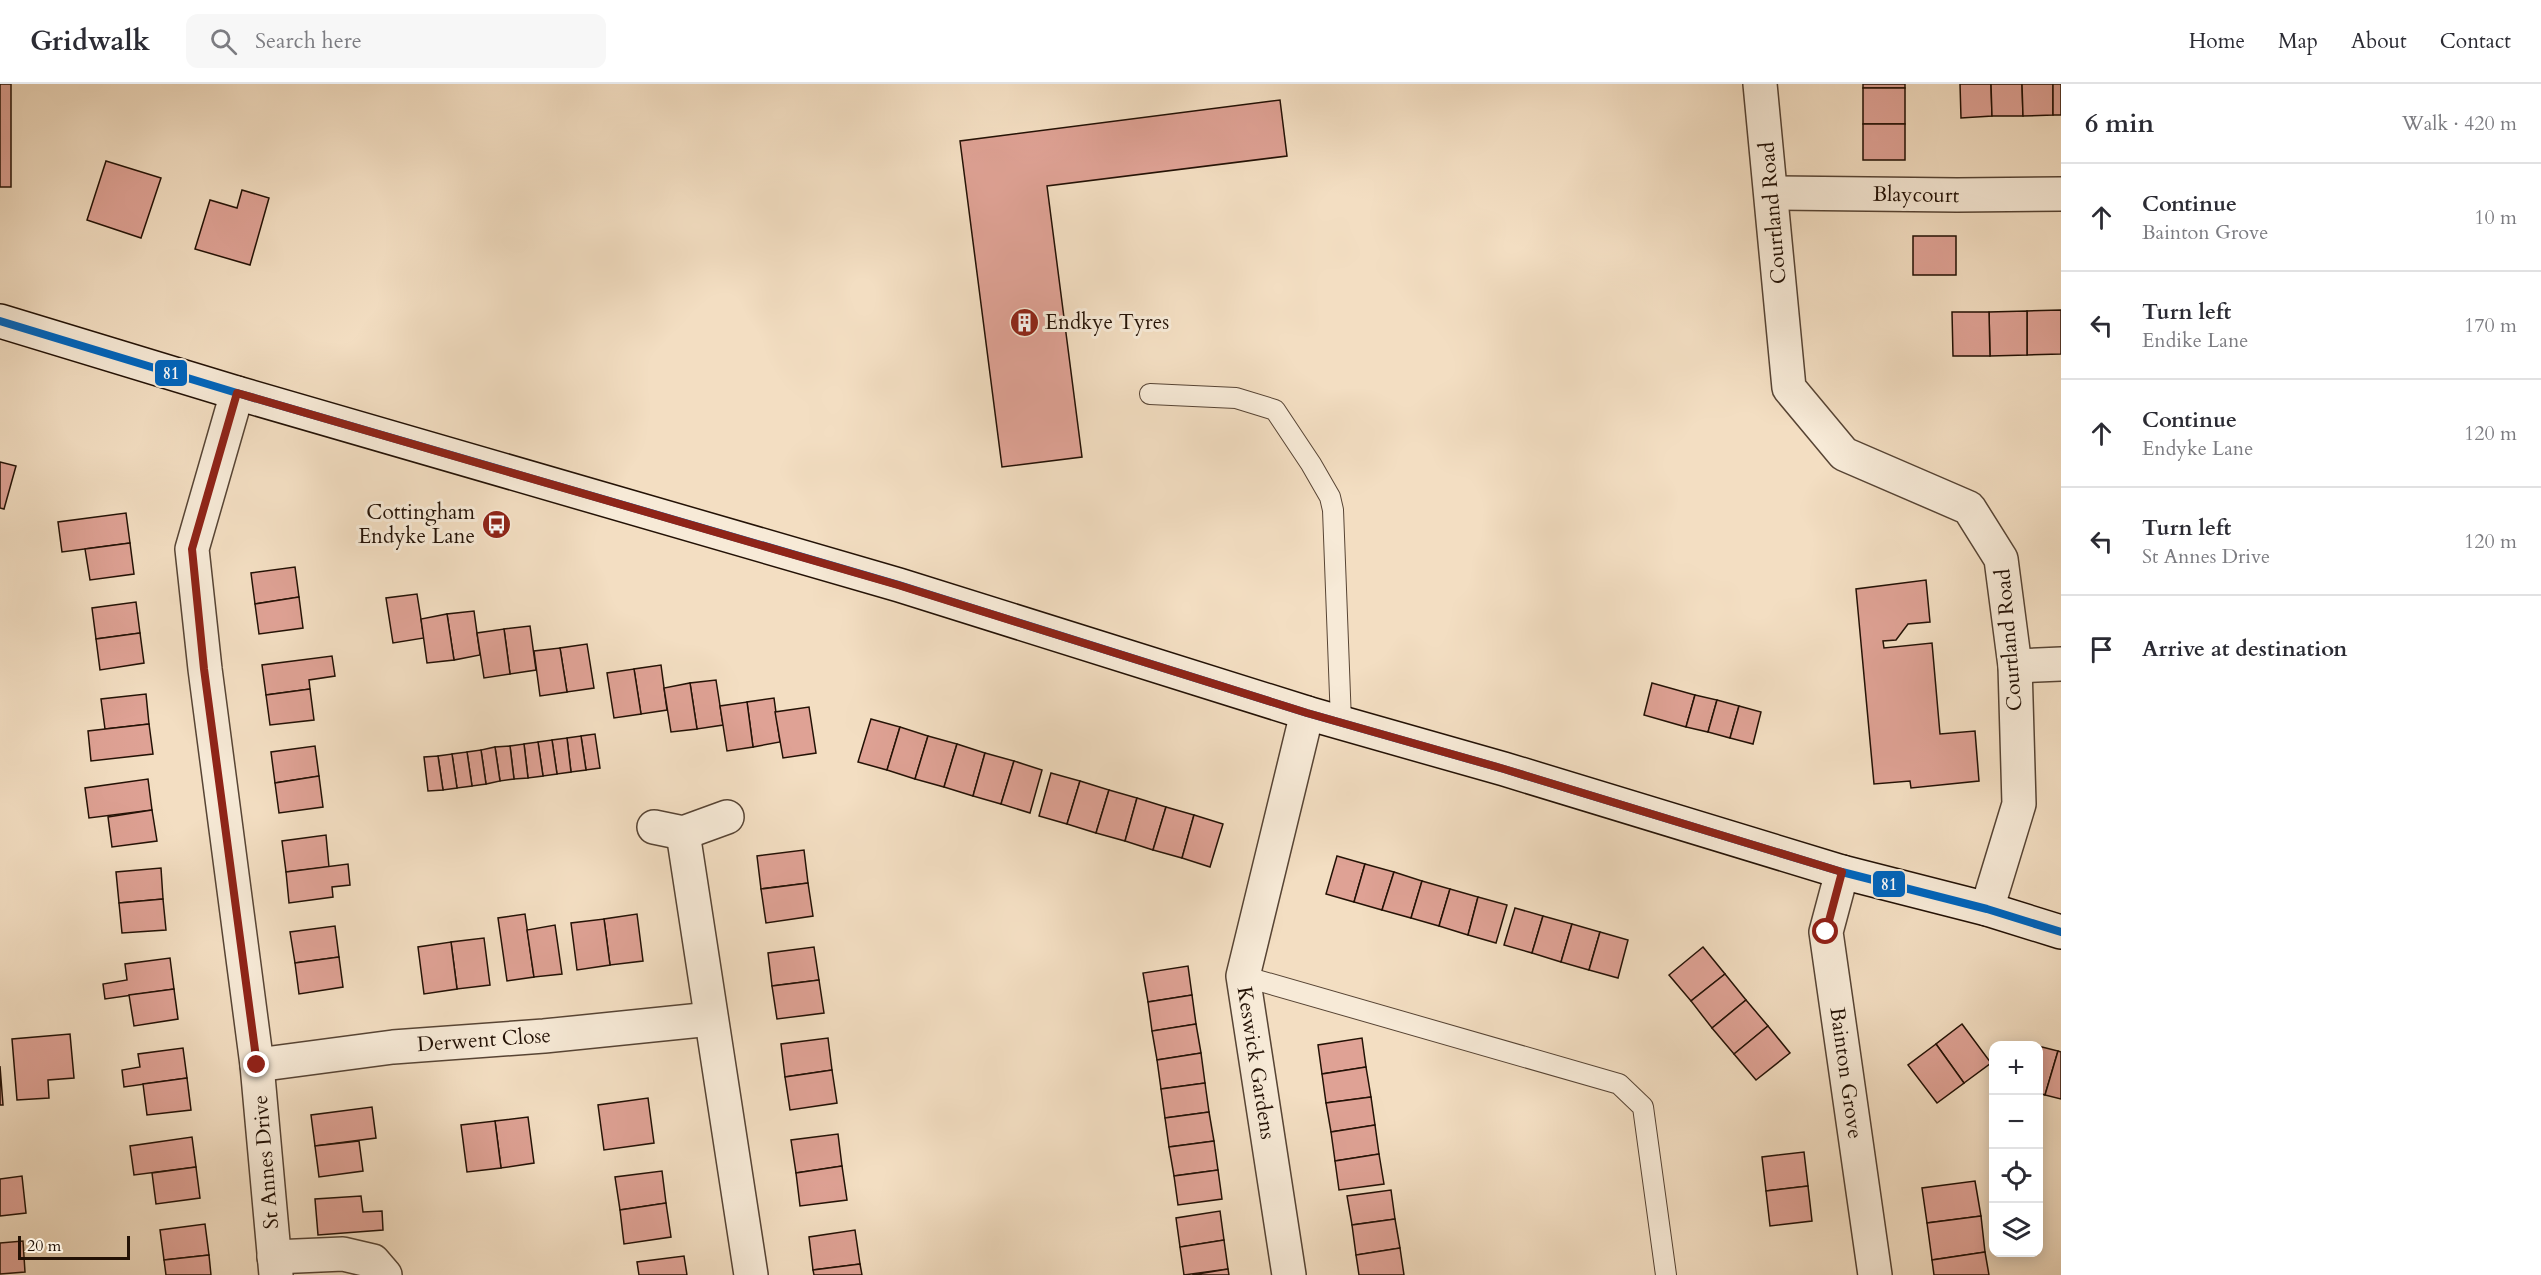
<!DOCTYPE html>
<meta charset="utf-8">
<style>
:root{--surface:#fff;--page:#f7f7f7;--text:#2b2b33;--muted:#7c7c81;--line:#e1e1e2}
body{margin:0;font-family:Cardo,serif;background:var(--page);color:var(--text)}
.controls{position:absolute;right:18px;bottom:18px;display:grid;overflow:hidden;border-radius:12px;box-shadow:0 3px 15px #0003}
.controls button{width:54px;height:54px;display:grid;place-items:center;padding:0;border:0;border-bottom:2px solid var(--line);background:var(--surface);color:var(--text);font:30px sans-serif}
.scale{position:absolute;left:18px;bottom:15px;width:112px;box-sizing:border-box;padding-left:6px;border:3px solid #231105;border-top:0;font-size:16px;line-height:21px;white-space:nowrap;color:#231105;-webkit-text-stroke:4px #f7ead7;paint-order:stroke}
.stop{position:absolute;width:18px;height:18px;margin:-14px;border:4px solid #8f2418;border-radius:50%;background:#fff}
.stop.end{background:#8f2418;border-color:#fff;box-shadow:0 2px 6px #0008}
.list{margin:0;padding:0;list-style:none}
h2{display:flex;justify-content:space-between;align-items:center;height:78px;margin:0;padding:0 24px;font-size:26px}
h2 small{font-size:20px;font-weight:400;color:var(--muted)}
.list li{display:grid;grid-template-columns:39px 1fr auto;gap:18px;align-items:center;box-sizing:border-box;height:108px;padding:0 24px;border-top:2px solid var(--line)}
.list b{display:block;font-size:22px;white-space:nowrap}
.list p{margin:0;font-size:20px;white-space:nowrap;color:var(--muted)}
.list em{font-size:20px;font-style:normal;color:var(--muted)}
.icon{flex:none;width:33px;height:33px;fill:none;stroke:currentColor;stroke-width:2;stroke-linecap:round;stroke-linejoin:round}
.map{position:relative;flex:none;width:2061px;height:1191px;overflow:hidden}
header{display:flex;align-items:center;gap:36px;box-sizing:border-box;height:84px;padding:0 30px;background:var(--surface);border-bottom:2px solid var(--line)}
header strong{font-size:28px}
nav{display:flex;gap:33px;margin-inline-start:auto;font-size:21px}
.search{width:420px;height:54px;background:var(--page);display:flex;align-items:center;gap:15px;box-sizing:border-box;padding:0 21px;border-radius:12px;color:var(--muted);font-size:22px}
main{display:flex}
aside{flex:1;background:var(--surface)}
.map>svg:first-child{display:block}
</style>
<header>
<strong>Gridwalk</strong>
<div class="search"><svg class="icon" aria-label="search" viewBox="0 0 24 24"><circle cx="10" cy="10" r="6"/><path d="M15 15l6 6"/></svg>Search here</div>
<nav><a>Home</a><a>Map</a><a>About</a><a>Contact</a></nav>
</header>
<main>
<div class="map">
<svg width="2061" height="1191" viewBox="0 0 2061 1191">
<rect width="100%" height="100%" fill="#f3dec2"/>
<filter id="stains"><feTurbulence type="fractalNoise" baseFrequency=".00333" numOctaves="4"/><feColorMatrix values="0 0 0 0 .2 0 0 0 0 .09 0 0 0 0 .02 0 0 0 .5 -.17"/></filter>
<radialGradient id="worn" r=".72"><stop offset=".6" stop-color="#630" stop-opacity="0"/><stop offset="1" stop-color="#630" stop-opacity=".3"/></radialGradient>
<!-- building -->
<g fill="#dfa295" stroke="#231105" stroke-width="1.5">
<rect x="0" y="0" width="11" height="103"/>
<rect x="1863" y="0" width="42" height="4"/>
<polygon points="1960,0 1991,0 1992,32 1961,34"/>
<polygon points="1991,0 2022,0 2023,32 1992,32"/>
<polygon points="2022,0 2053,0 2053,31 2023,32"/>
<rect x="2053" y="0" width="8" height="31"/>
<rect x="1863" y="4" width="42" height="36"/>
<polygon points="1280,16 1287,72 1047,102 1082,373 1002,383 960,57"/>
<rect x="1863" y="40" width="42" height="36"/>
<polygon points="106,77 161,94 141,154 87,136"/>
<polygon points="242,106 269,114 250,181 195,165 210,116 237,124"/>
<rect x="1913" y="152" width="43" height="39"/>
<polygon points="2061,226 2061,270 2027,271 2027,227"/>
<polygon points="2027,227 2027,271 1990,272 1989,228"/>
<polygon points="1952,228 1989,228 1990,272 1953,272"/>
<polygon points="0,378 16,382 4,425 0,424"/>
<polygon points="126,429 130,459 62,468 58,438"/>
<polygon points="130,459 134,490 90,496 85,465"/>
<polygon points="295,483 299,513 255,520 251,489"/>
<polygon points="1926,496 1930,538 1908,540 1896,556 1883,557 1884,564 1932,559 1940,650 1975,647 1979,697 1911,704 1910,697 1874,700 1856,505"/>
<polygon points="417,510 424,554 393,559 386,514"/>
<polygon points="299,513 303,544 259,550 255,520"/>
<polygon points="136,518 140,549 96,555 92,524"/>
<polygon points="474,527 480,571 454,576 447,530"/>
<polygon points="447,530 454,576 427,579 421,535"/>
<polygon points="530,542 536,586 510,590 504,545"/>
<polygon points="504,545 510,590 484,594 477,549"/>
<polygon points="140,549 144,579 100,586 96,555"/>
<polygon points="587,560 594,604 567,608 560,564"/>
<polygon points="560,564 567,608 540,612 534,567"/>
<polygon points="332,572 335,592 309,596 310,605 266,611 262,581"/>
<polygon points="661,581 667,626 641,630 634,585"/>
<polygon points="634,585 641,630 614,634 607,589"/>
<polygon points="716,596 723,641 697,645 690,599"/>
<polygon points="690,599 697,645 671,648 664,604"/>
<polygon points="1652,599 1695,611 1686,643 1644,631"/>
<polygon points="310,605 314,636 270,641 266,611"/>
<polygon points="146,610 149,640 105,645 101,615"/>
<polygon points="1695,611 1717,616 1708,648 1686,643"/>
<polygon points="774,614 780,658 753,663 747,618"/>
<polygon points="1717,616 1739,622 1730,654 1708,648"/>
<polygon points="747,618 753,663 727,667 720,622"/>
<polygon points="1739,622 1761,628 1753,660 1730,654"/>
<polygon points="809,623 816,669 783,674 775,628"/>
<polygon points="871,635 900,643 887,686 858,678"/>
<polygon points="149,640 153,670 91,677 88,647"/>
<polygon points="900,643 928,652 915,695 887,686"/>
<polygon points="595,650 600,684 586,686 581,652"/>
<polygon points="581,652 586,686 571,688 567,654"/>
<polygon points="928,652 957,660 944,703 915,695"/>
<polygon points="567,654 571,688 557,690 552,656"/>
<polygon points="552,656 557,690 543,692 538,658"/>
<polygon points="538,658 543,692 528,694 524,660"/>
<polygon points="524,660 528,694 514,695 510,662"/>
<polygon points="957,660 985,669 973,712 944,703"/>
<polygon points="315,662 319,692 275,699 271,668"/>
<polygon points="510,662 514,695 500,697 495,663"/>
<polygon points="495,663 500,697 486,700 481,666"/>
<polygon points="481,666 486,700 472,702 467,668"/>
<polygon points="467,668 472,702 457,704 452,670"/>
<polygon points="985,669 1014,677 1001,720 973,712"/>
<polygon points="452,670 457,704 443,706 438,672"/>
<polygon points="438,672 443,706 428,707 424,673"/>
<polygon points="1014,677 1042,686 1030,729 1001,720"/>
<polygon points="1051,689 1080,697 1067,740 1039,732"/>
<polygon points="319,692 323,723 279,729 275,699"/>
<polygon points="148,695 152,726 89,734 85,704"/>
<polygon points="1080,697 1109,706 1096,749 1067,740"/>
<polygon points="1109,706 1137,714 1125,757 1096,749"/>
<polygon points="1137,714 1166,723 1153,766 1125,757"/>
<polygon points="1166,723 1194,731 1182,774 1153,766"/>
<polygon points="152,726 157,757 112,763 108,733"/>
<polygon points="1194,731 1223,740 1210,783 1182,774"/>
<polygon points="326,751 329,783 286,788 282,757"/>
<polygon points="804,766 808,799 761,805 757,772"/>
<polygon points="1337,772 1365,780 1354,818 1326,810"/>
<polygon points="348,780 350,801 332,803 333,813 289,819 286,788"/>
<polygon points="1365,780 1394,788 1382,826 1354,818"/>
<polygon points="161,784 163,815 119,819 116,788"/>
<polygon points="1394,788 1422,797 1411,834 1382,826"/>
<polygon points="1422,797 1450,805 1439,842 1411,834"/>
<polygon points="808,799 813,832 766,839 761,805"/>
<polygon points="1450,805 1478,813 1468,851 1439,842"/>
<polygon points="1478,813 1507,821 1496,859 1468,851"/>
<polygon points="163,815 166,846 122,849 119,819"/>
<polygon points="1515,824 1543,832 1532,869 1504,861"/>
<polygon points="525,830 534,893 507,897 498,834"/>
<polygon points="637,830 643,877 610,881 604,835"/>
<polygon points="1543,832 1572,840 1561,878 1532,869"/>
<polygon points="604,835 610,881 577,886 571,839"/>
<polygon points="1572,840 1600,848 1589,886 1561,878"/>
<polygon points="555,841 562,890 534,893 527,846"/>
<polygon points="335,842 339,873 295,879 290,848"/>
<polygon points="1600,848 1628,856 1618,894 1589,886"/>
<polygon points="484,854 490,901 457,905 451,858"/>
<polygon points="451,858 457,905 424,910 418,863"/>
<polygon points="814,863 819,896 772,902 768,869"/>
<polygon points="1703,863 1725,890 1691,917 1669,891"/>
<polygon points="339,873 343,903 299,910 295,879"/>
<polygon points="170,874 174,905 105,915 103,900 127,896 125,880"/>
<polygon points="1188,882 1192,911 1148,918 1143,889"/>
<polygon points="1725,890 1746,916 1712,944 1691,917"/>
<polygon points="819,896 824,929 777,935 772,902"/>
<polygon points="174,905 178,935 134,942 129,911"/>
<polygon points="1192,911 1196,940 1152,947 1148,918"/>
<polygon points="1746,916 1768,942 1734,970 1712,944"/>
<polygon points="1196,940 1201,969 1157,976 1152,947"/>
<polygon points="1962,940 1991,979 1964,999 1936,960"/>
<polygon points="1768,942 1790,969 1756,996 1734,970"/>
<polygon points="70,950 74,994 48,996 49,1014 17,1016 12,955"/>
<polygon points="828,954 832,986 785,993 781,960"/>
<polygon points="1362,954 1366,983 1322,990 1318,961"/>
<polygon points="1936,960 1964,999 1937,1019 1908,981"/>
<polygon points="2038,962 2058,967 2045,1011 2038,1009"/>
<polygon points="183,964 187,994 124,1003 122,986 140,983 138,970"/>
<polygon points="2058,967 2061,968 2061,1015 2045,1011"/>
<polygon points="1201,969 1205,999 1161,1005 1157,976"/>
<polygon points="0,982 3,1021 0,1021"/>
<polygon points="1366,983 1371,1013 1326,1019 1322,990"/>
<polygon points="832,986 837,1019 790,1026 785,993"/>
<polygon points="187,994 191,1026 147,1031 143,1000"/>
<polygon points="1205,999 1209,1028 1165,1034 1161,1005"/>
<polygon points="1371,1013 1375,1041 1331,1048 1326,1019"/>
<polygon points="648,1014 654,1059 604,1066 598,1021"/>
<polygon points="372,1023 376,1054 315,1062 311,1031"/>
<polygon points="1209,1028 1214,1057 1169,1063 1165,1034"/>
<polygon points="528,1033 534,1079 501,1084 495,1037"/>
<polygon points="495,1037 501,1084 467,1088 461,1041"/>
<polygon points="1375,1041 1379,1070 1335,1077 1331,1048"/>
<polygon points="838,1050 842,1082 796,1089 791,1056"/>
<polygon points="192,1053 196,1083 134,1091 130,1062"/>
<polygon points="359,1057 363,1087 319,1093 315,1062"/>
<polygon points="1214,1057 1218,1086 1174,1092 1169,1063"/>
<polygon points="1804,1068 1808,1102 1766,1107 1762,1073"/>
<polygon points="1379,1070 1384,1100 1339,1106 1335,1077"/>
<polygon points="842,1082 847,1116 800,1122 796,1089"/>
<polygon points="196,1083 200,1114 156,1120 152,1089"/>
<polygon points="1218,1086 1222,1115 1178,1121 1174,1092"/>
<polygon points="662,1087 666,1119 620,1126 615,1093"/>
<polygon points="22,1092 26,1129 0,1132 0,1095"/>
<polygon points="1975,1097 1981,1132 1927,1139 1922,1104"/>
<polygon points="1808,1102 1812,1137 1770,1142 1766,1107"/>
<polygon points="1391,1106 1395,1135 1352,1141 1347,1112"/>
<polygon points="361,1112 363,1128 382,1127 383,1146 318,1151 315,1115"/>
<polygon points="666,1119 671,1153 624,1160 620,1126"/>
<polygon points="1220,1127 1224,1156 1180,1163 1176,1134"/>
<polygon points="1981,1132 1985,1168 1932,1176 1927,1139"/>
<polygon points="1395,1135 1400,1164 1356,1171 1352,1141"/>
<polygon points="205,1140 209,1171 164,1176 160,1146"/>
<polygon points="855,1146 860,1180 813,1186 809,1153"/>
<polygon points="1224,1156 1228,1185 1184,1191 1180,1163"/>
<polygon points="23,1157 25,1188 0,1190 0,1159"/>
<polygon points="1400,1164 1404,1191 1359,1191 1356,1171"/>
<polygon points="1985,1168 1989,1191 1934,1191 1932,1176"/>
<polygon points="209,1171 211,1191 166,1191 164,1176"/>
<polygon points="684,1172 687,1191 639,1191 637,1178"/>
<polygon points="860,1180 862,1191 814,1191 813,1186"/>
<polygon points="1228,1185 1229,1191 1192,1191"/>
</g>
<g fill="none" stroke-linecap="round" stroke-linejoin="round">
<defs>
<g id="lane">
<polyline points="1150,310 1236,314 1275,326 1311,380 1330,413 1333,426 1341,638"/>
<polyline points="1243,892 1619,1000 1643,1023 1666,1191"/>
</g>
<g id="street">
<polyline points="1760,0 1789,304 1844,370 1969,424 2001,475 2015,582 2019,720 1987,825"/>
<polyline points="1772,109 1957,111 2061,110"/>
<polyline points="237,309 192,465 205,585 257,981 276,1191"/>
<polyline points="2015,582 2061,580"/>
<polyline points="654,743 683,749 727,733"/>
<polyline points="683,749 751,1191"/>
<polyline points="1842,788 1826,848 1875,1191"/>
<polyline points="257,981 393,963 544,952 711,935"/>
<polyline points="274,1173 343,1170 373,1177 385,1191"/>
<polyline points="1289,1191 1243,892 1307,629"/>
</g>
<polyline id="secondary" points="0,237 237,309 899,501 1307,629 1504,685 1842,788 1987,825 2061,848"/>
</defs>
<!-- lane casing -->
<use href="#lane" stroke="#574434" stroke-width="22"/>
<!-- street casing -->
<use href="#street" stroke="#574434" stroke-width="36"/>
<!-- secondary casing -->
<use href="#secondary" stroke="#231105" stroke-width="36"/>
<!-- lane -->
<use href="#lane" stroke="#f7ead7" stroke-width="20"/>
<!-- street -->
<use href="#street" stroke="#f7ead7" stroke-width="33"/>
<!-- secondary -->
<use href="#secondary" stroke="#f7ead7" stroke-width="33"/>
<defs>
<polyline id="bus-1" points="0,237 237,309 899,501 1307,629 1504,685 1842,788 1987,825 2061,848"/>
</defs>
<!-- bus-1 casing -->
<use href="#bus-1" stroke="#f7ead7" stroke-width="12"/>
<!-- bus-1 -->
<use href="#bus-1" stroke="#0065bd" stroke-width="8"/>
</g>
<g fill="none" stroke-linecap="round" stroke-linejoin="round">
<!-- route -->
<polyline stroke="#8f2418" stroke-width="8" points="257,981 204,585 192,465 237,309 898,501 1307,629 1504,685 1842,788 1826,848"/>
</g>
<!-- icons -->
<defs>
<symbol id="building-disc" viewBox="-11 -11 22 22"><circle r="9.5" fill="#8f2418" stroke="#f7ead7"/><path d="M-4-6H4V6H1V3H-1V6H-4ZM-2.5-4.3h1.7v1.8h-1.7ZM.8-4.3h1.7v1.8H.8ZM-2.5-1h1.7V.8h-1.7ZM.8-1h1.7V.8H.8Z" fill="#fff"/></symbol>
<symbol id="bus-disc" viewBox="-11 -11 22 22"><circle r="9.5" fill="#8f2418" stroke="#f7ead7"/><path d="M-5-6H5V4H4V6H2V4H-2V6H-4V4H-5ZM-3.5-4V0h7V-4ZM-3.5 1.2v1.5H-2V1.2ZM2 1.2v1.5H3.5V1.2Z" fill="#fff"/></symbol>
</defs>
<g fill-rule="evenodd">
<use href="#building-disc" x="1008" y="222" width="33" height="33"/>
<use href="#bus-disc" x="480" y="424" width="33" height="33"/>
</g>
<g text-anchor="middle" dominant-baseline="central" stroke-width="6" stroke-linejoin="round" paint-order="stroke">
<!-- street labels -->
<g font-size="21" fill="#231105" stroke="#f7ead7">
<text transform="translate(1916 111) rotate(1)">Blaycourt</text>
<text transform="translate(1773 129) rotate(-95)">Courtland Road</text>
<text transform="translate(2009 556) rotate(-95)">Courtland Road</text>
<text transform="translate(484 956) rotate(-4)">Derwent Close</text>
<text transform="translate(1256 979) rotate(81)">Keswick Gardens</text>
<text transform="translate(1846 989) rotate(82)">Bainton Grove</text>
<text transform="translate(266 1078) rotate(-95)">St Annes Drive</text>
</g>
<!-- poi labels -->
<g font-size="21" fill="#231105" stroke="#f7ead7" text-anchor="start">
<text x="1045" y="238">Endkye Tyres</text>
<text x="475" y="428" text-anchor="end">Cottingham<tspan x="475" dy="24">Endyke Lane</tspan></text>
</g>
</g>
<g stroke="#f7ead7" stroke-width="2">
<rect x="154" y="275" width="34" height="28" rx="6" fill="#0065bd"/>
<rect x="1872" y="786" width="34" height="28" rx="6" fill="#0065bd"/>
</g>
<g font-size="16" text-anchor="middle" font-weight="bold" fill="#fff">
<text x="171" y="295">81</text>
<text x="1889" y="806">81</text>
</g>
<rect width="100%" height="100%" filter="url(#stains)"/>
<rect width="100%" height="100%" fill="url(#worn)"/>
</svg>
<div class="controls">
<button>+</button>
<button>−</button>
<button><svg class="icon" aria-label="locate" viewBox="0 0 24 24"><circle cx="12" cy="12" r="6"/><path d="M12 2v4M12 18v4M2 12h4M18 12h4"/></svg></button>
<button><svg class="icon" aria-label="layers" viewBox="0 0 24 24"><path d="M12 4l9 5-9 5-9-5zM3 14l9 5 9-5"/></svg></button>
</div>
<div class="scale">20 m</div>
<div class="stop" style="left:1826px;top:848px"></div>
<div class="stop end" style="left:257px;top:981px"></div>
</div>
<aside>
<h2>6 min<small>Walk · 420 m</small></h2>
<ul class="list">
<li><svg class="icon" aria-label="ahead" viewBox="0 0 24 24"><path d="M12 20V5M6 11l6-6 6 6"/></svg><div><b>Continue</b><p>Bainton Grove</p></div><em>10 m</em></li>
<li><svg class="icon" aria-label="left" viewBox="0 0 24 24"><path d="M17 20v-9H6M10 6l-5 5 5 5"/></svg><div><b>Turn left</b><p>Endike Lane</p></div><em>170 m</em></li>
<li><svg class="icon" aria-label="ahead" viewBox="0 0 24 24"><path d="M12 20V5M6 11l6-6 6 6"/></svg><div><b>Continue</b><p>Endyke Lane</p></div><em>120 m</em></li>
<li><svg class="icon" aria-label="left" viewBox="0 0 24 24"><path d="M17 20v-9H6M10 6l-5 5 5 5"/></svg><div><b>Turn left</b><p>St Annes Drive</p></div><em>120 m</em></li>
<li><svg class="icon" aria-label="arrive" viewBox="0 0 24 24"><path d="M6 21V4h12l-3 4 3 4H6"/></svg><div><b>Arrive at destination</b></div></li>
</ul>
</aside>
</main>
